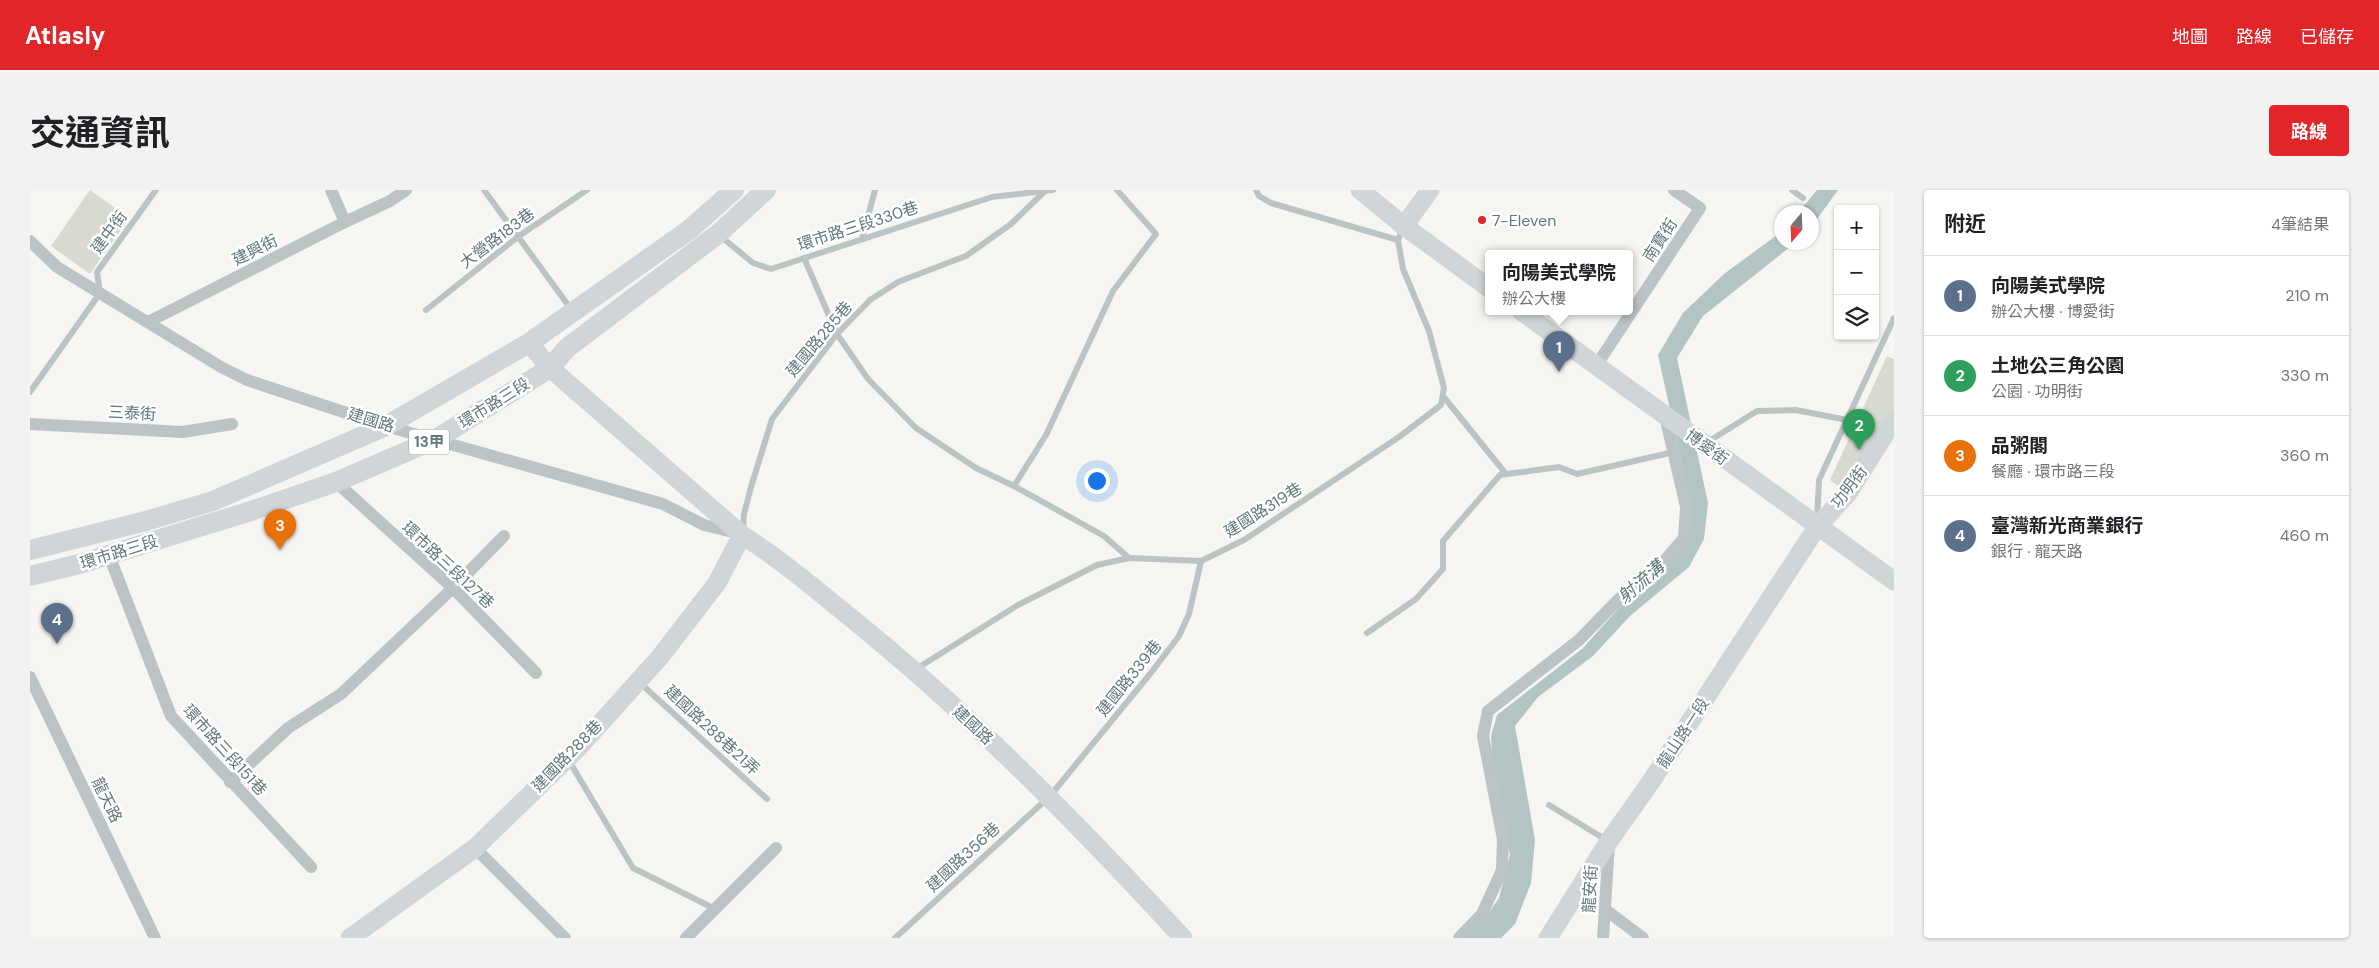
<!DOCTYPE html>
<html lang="zh-TW">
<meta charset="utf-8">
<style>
:root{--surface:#fff;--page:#f2f2f2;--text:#202124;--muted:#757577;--line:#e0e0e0;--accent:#e22529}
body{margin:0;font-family:"DM Sans","Noto Sans TC",sans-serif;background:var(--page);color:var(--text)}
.controls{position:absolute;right:15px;top:15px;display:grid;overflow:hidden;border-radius:5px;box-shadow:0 1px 4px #0004}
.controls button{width:45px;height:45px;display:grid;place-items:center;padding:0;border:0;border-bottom:1px solid var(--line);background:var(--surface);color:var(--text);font:25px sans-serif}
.compass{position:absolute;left:1744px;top:15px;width:45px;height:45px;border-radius:50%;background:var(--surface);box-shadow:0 1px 4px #0004;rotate:199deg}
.you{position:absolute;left:1066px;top:290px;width:18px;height:18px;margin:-12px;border:4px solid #fff;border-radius:50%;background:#1a73e8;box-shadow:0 0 0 8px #1a73e833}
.badge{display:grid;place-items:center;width:32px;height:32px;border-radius:50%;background:var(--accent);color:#fff;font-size:16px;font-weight:700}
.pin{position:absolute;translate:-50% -41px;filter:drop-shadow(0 1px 2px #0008)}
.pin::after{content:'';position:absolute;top:26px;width:18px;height:15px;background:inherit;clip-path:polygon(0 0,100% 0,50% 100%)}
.popup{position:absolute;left:1455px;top:60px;width:148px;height:65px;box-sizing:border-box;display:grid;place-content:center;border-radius:5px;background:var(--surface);filter:drop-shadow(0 1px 4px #0005);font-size:16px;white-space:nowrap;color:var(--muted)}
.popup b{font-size:19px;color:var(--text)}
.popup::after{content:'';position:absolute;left:50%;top:100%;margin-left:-10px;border:10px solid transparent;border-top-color:var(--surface)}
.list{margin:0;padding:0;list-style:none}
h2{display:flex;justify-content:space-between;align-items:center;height:65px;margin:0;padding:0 20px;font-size:21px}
h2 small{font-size:16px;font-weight:400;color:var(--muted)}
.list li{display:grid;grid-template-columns:32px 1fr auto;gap:15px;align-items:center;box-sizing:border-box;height:80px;padding:0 20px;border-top:1px solid var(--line)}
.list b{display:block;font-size:19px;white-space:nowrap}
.list p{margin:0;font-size:16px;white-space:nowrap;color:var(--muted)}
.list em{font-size:16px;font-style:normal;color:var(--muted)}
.icon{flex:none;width:28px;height:28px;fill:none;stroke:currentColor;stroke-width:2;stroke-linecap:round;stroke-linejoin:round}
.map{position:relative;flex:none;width:1864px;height:748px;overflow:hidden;border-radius:5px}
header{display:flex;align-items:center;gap:30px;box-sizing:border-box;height:70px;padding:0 25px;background:var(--accent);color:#fff}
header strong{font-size:24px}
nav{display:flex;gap:28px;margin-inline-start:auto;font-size:18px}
.intro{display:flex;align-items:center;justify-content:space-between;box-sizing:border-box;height:120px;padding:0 30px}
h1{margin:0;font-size:35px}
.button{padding:12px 22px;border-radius:5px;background:var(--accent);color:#fff;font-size:18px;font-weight:700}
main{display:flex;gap:30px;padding:0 30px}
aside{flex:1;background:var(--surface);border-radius:5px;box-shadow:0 1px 4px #0004}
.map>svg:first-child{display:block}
</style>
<header>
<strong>Atlasly</strong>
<nav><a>地圖</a><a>路線</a><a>已儲存</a></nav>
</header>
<div class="intro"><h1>交通資訊</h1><a class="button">路線</a></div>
<main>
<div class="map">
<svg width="1864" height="748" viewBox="0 0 1864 748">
<rect width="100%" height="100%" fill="#f6f5f2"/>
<!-- green -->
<g fill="#d7dad1">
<polygon points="60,0 99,28 60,84 21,56"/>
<polygon points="1857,166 1864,169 1864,230 1818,303 1800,290"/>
</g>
<!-- water -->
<g fill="#b2c4c4">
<polygon points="1787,0 1808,0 1782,36 1782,22 1769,22"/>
<polygon points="1751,42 1752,52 1765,53 1673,126 1647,168 1678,313 1674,349 1659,377 1600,426 1563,466 1508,507 1485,536 1505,650 1501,693 1485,734 1471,748 1436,748 1455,728 1469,708 1480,665 1463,580 1461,546 1467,525 1553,458 1595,411 1641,372 1660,311 1628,165 1653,123 1694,84"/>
</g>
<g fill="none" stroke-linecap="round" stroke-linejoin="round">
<!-- lane -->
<g stroke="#bcc3c5" stroke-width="6">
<polyline points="454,0 541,119"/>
<polyline points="1226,0 1229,6 1241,13 1368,50"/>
<polyline points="1762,0 1773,8"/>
<polyline points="689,45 723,73 741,79 962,7 1023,0"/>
<polyline points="832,49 845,0"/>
<polyline points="774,68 807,144 838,189 886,238 946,278 984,296 1074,346 1099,368"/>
<polyline points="396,120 489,46 557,0"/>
<polyline points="0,202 70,103 67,82 126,0"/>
<polyline points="1413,206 1476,284"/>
<polyline points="1676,253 1727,221 1766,220 1817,230"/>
<polyline points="984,296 1016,245 1083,101 1126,44 1087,0"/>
<polyline points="1787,330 1789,290 1864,128"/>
<polyline points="713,340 714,324 721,297 742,229 807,144 840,110 868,92 936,66 981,34 1015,1"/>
<polyline points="1337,443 1386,409 1413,379 1413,351 1470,285 1529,277 1547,284 1644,262"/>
<polyline points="886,479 988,415 1067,375 1099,368 1171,371 1214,350 1369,247 1411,215 1414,198 1399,141 1373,79 1368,50 1373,37"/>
<polyline points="609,492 737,609"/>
<polyline points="539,571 603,678 685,719"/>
<polyline points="1519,615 1578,651"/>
<polyline points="865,748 1020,606 1120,484 1149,446 1159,424 1171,371"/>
</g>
<!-- street -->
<g stroke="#bcc3c5" stroke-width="12">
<polyline points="315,32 360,11 376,0"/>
<polyline points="0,51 27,77 191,177 217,190 356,236 633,314 674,335 707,343"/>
<polyline points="118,132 315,32 301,0"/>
<polyline points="1566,176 1670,18 1644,0"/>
<polyline points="0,234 153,242 202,234"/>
<polyline points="306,292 423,398 506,483"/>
<polyline points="79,365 141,526 281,677"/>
<polyline points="0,487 125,748"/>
<polyline points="200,592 258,538 311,504 423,398 474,346"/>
<polyline points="445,658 535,748"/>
<polyline points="1576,720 1613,748"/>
<polyline points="656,748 746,658"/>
<polyline points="1429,748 1452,724 1472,680 1473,649 1453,546 1458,521 1549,450 1589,409 1637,368 1654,348 1656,317 1635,226"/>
<polyline points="1573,748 1579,653"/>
</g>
<!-- secondary -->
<g stroke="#d0d6d8" stroke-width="19">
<polyline points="1330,0 1374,36 1459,98"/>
<polyline points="1374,36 1400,0"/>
<polyline points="1491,121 1864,391"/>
<path d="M 499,153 L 520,178 L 712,345 C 753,371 789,402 826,432 C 944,528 1050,636 1153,748"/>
<polyline points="320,748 445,658 549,557 630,467 687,393 712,345"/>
<polyline points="1518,748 1579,651 1620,593 1787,337 1818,303 1864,230"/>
</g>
<!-- primary -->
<g stroke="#d0d6d8" stroke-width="20">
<polyline points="0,360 116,331 183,311 356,236 499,153 659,40 704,0"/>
<polyline points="0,386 49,374 218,322 306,292 406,249 520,178 537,158 688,44 736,0"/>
</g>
</g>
<!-- markers -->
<circle fill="#e22529" stroke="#fff" stroke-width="2" cx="1452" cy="30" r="5"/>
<g text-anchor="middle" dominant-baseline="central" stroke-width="5" stroke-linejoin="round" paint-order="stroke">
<!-- shield labels -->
<rect fill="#fff" stroke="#90a0a4" stroke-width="1" x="379" y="239.5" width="40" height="25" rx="4"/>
<g font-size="15" font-weight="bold" fill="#60787d">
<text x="399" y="252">13甲</text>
</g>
<!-- poi labels -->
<g font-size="16" fill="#60787d" stroke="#fff" text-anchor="start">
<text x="1462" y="30">7-Eleven</text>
</g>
<!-- street labels -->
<g font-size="16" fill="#60787d" stroke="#fff">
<text transform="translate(828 36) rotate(-18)">環市路三段330巷</text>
<text transform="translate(79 42) rotate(-54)">建中街</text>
<text transform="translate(467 48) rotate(-37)">大營路183巷</text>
<text transform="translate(1630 50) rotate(-57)">南寶街</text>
<text transform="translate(225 60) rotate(-27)">建興街</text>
<text transform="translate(789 149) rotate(-50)">建國路285巷</text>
<text transform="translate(464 213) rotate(-32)">環市路三段</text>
<text transform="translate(102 223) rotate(3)">三泰街</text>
<text transform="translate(341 230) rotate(17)">建國路</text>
<text transform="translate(1677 257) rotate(36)">博愛街</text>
<text transform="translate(1819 297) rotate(-53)">功明街</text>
<text transform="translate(1233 320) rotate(-32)">建國路319巷</text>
<text transform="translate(89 362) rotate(-17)">環市路三段</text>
<text transform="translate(418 375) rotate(43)">環市路三段127巷</text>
<text transform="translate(1099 488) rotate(-51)">建國路339巷</text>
<text transform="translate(943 535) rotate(43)">建國路</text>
<text transform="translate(682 540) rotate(43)">建國路288巷21弄</text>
<text transform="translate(1653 543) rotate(-57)">龍山路一段</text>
<text transform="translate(195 560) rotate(48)">環市路三段151巷</text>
<text transform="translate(537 566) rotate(-46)">建國路288巷</text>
<text transform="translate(77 610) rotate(64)">龍天路</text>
<text transform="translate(933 667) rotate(-43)">建國路356巷</text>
<text transform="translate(1560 699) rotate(-87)">龍安街</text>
</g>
<!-- water labels -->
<g font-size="18" font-style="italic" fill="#5b7878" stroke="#fff">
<text transform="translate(1611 392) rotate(-41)">射流溝</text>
</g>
</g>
</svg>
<div class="controls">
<button>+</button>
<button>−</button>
<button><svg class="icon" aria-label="layers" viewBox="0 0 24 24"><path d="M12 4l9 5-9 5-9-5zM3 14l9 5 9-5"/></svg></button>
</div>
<svg class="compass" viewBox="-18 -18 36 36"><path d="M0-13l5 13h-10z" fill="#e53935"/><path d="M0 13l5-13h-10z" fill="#757577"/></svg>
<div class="you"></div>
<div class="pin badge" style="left:1529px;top:182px;background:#5c6f8a">1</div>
<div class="popup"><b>向陽美式學院</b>辦公大樓</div>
<div class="pin badge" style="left:1829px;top:260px;background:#2e9e5b">2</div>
<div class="pin badge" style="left:250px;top:360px;background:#e8710a">3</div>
<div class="pin badge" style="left:27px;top:454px;background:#5c6f8a">4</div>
</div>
<aside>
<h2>附近<small>4筆結果</small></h2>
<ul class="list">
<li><span class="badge" style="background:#5c6f8a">1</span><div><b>向陽美式學院</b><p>辦公大樓 · 博愛街</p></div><em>210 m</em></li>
<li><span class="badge" style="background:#2e9e5b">2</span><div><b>土地公三角公園</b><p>公園 · 功明街</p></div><em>330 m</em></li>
<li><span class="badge" style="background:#e8710a">3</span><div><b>品粥閣</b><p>餐廳 · 環市路三段</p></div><em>360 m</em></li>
<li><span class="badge" style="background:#5c6f8a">4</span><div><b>臺灣新光商業銀行</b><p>銀行 · 龍天路</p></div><em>460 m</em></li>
</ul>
</aside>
</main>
